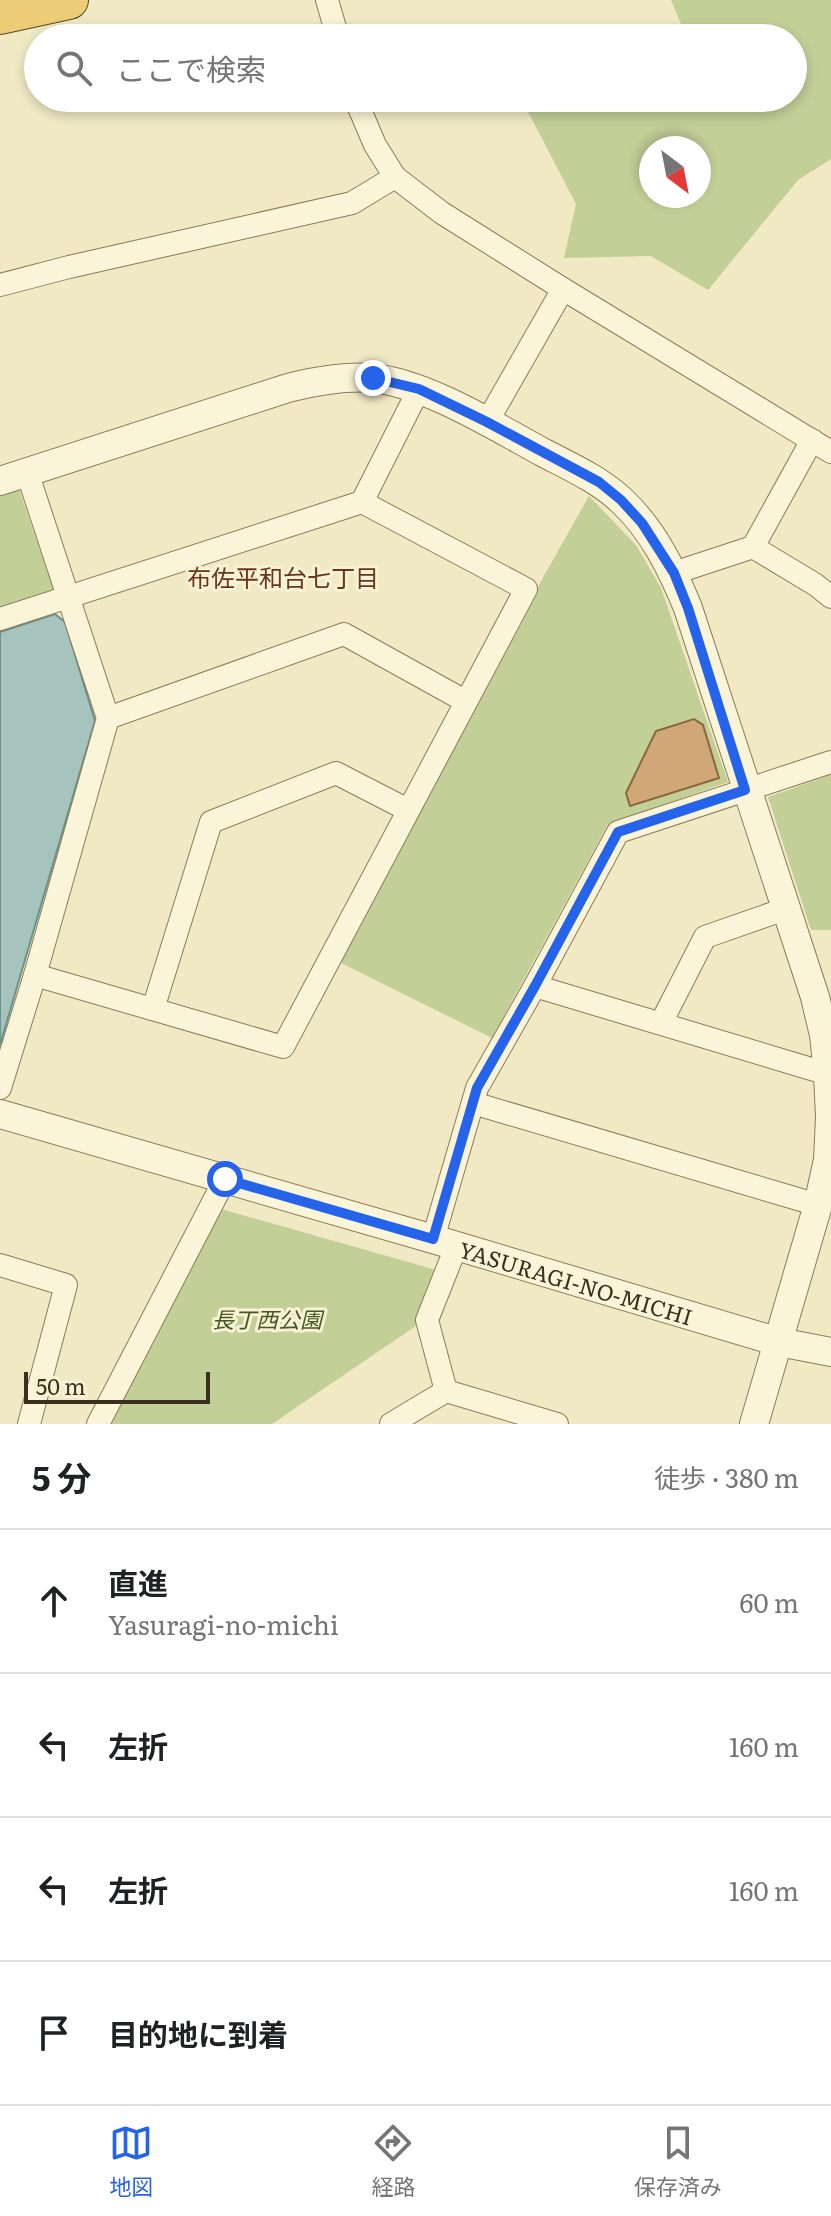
<!DOCTYPE html>
<html lang="ja">
<meta charset="utf-8">
<style>
:root{--surface:#fff;--page:#f6f6f6;--text:#202124;--muted:#757577;--line:#e0e0e0;--accent:#2563eb}
body{margin:0;font-family:Literata,"Noto Sans JP",serif;background:var(--page);color:var(--text)}
.compass{position:absolute;left:639px;top:136px;width:72px;height:72px;border-radius:50%;background:var(--surface);box-shadow:0 4px 12px #0003;rotate:148deg}
.scale{position:absolute;left:24px;bottom:20px;width:186px;box-sizing:border-box;padding-left:8px;border:4px solid #3b301e;border-top:0;font-size:22px;line-height:28px;white-space:nowrap;color:#3b301e;-webkit-text-stroke:6px #f7f2d4;paint-order:stroke}
.stop{position:absolute;width:24px;height:24px;margin:-18px;border:6px solid #2563eb;border-radius:50%;background:#fff}
.stop.end{background:#2563eb;border-color:#fff;box-shadow:0 2px 8px #0008}
.list{margin:0;padding:0;list-style:none}
h2{display:flex;justify-content:space-between;align-items:center;height:104px;margin:0;padding:0 32px;font-size:34px}
h2 small{font-size:26px;font-weight:400;color:var(--muted)}
.list li{display:grid;grid-template-columns:52px 1fr auto;gap:24px;align-items:center;box-sizing:border-box;height:144px;padding:0 32px;border-top:2px solid var(--line)}
.list b{display:block;font-size:30px;white-space:nowrap}
.list p{margin:0;font-size:26px;white-space:nowrap;color:var(--muted)}
.list em{font-size:26px;font-style:normal;color:var(--muted)}
.icon{flex:none;width:44px;height:44px;fill:none;stroke:currentColor;stroke-width:2;stroke-linecap:round;stroke-linejoin:round}
.map{position:relative;flex:none;width:831px;height:1424px;overflow:hidden}
.search{position:absolute;background:var(--surface);box-shadow:0 4px 12px #0003;left:24px;right:24px;top:24px;height:88px;display:flex;align-items:center;gap:20px;box-sizing:border-box;padding:0 28px;border-radius:44px;color:var(--muted);font-size:30px}
.sheet{height:680px;background:var(--surface)}
nav{display:flex;justify-content:space-around;align-items:center;box-sizing:border-box;height:112px;border-top:2px solid var(--line);background:var(--surface);font-size:22px;color:var(--muted)}
nav a{display:grid;justify-items:center;gap:4px}
nav .on{color:var(--accent)}
.map>svg:first-child{display:block}
</style>
<div class="map">
<svg width="831" height="1424" viewBox="0 0 831 1424">
<rect width="100%" height="100%" fill="#f0e9c4"/>
<!-- green -->
<g fill="#c2cf97" fill-rule="evenodd">
<path d="M 671,0 L 831,0 L 831,159 L 798,180 L 708,290 L 651,256 L 564,258 L 576,204 L 525,106 L 549,98 L 793,98 L 793,38 L 681,38 L 683,29 ZM 699,148 L 699,196 L 651,196 L 651,148 Z"/>
<polygon points="19,489 55,594 0,611 0,495"/>
<polygon points="589,496 636,545 661,588 728,782 608,824 492,1038 337,961 540,583"/>
<polygon points="831,775 831,930 811,930 768,797"/>
<polygon points="221,1209 440,1271 420,1323 272,1424 111,1424"/>
</g>
<!-- water -->
<polygon fill="#a6c3be" stroke="#6c928e" stroke-width="2" points="55,614 65,622 95,721 0,1045 0,632"/>
<!-- building -->
<polygon fill="#d0a878" stroke="#8c673e" stroke-width="2" points="694,719 703,725 719,778 630,806 626,793 656,731"/>
<g fill="none" stroke-linecap="round" stroke-linejoin="round">
<defs>
<g id="minor">
<polyline points="327,0 338,38"/>
<polyline points="355,98 375,145 395,177 442,213 563,289 831,452"/>
<polyline points="0,285 69,267 352,203 395,177"/>
<polyline points="487,422 563,289"/>
<polyline points="362,502 419,389"/>
<polyline points="753,547 812,440"/>
<polyline points="674,573 753,547 816,585 831,597"/>
<polyline points="0,619 362,502 526,589 283,1047 35,975"/>
<polyline points="108,718 344,634 465,701"/>
<polyline points="535,986 828,1074"/>
<polyline points="153,1009 211,822 336,773 408,810"/>
<polyline points="661,1023 705,937 785,909"/>
<polyline points="0,1088 35,975 108,718 27,472"/>
<polyline points="473,1103 818,1205"/>
<polyline points="433,1239 477,1088 535,986 618,832 831,762"/>
<polyline points="456,1247 427,1320 446,1391 557,1424"/>
<polyline points="0,1265 66,1285 29,1424"/>
<polyline points="98,1424 225,1179"/>
<polyline points="391,1424 446,1391"/>
</g>
<g id="tertiary">
<path d="M 0,481 L 288,388 C 316,381 343,376 372,378 C 426,383 496,427 544,453 C 571,467 600,480 622,501 C 653,530 672,569 688,608 L 815,997 L 824,1035 L 828,1074 L 830,1117 L 828,1160 L 818,1205 L 754,1424"/>
<path id="s1" d="M 0,1114 L 433,1239 L 779,1342 L 831,1352"/>
</g>
<polyline id="trunk" points="0,15 69,0"/>
</defs>
<!-- minor casing -->
<use href="#minor" stroke="#8c7b59" stroke-width="24"/>
<!-- tertiary casing -->
<use href="#tertiary" stroke="#8c7b59" stroke-width="30"/>
<!-- trunk casing -->
<use href="#trunk" stroke="#5a482e" stroke-width="40"/>
<!-- minor -->
<use href="#minor" stroke="#faf4d8" stroke-width="22"/>
<!-- tertiary -->
<use href="#tertiary" stroke="#faf4d8" stroke-width="28"/>
<!-- trunk -->
<use href="#trunk" stroke="#eccc76" stroke-width="38"/>
</g>
<g fill="none" stroke-linecap="round" stroke-linejoin="round">
<!-- route -->
<polyline stroke="#2563eb" stroke-width="10" points="225,1179 433,1239 477,1088 535,986 618,832 745,790 688,608 674,573 642,523 621,500 599,482 487,422 419,389 373,378"/>
</g>
<g text-anchor="middle" dominant-baseline="central" stroke-width="6" stroke-linejoin="round" paint-order="stroke">
<!-- street labels -->
<g font-size="22" fill="#3b301e" stroke="#f7f2d4">
<text stroke="none"><textPath href="#s1" startOffset="600">YASURAGI-NO-MICHI</textPath></text>
</g>
<!-- park labels -->
<g font-size="22" font-style="italic" fill="#455924" stroke="#f7f2d4">
<text x="267" y="1318">長丁西公園</text>
</g>
<!-- neighbourhood labels -->
<g font-size="24" fill="#6a361b" stroke="#f7f2d4">
<text x="283" y="576">布佐平和台七丁目</text>
</g>
</g>
</svg>
<svg class="compass" viewBox="-18 -18 36 36"><path d="M0-13l5 13h-10z" fill="#e53935"/><path d="M0 13l5-13h-10z" fill="#757577"/></svg>
<div class="scale">50 m</div>
<div class="stop" style="left:225px;top:1179px"></div>
<div class="stop end" style="left:373px;top:378px"></div>
<div class="search"><svg class="icon" aria-label="search" viewBox="0 0 24 24"><circle cx="10" cy="10" r="6"/><path d="M15 15l6 6"/></svg>ここで検索</div>
</div>
<section class="sheet">
<h2>5 分<small>徒歩 · 380 m</small></h2>
<ul class="list">
<li><svg class="icon" aria-label="ahead" viewBox="0 0 24 24"><path d="M12 20V5M6 11l6-6 6 6"/></svg><div><b>直進</b><p>Yasuragi-no-michi</p></div><em>60 m</em></li>
<li><svg class="icon" aria-label="left" viewBox="0 0 24 24"><path d="M17 20v-9H6M10 6l-5 5 5 5"/></svg><div><b>左折</b></div><em>160 m</em></li>
<li><svg class="icon" aria-label="left" viewBox="0 0 24 24"><path d="M17 20v-9H6M10 6l-5 5 5 5"/></svg><div><b>左折</b></div><em>160 m</em></li>
<li><svg class="icon" aria-label="arrive" viewBox="0 0 24 24"><path d="M6 21V4h12l-3 4 3 4H6"/></svg><div><b>目的地に到着</b></div></li>
</ul>
</section>
<nav>
<a class="on"><svg class="icon" aria-label="map" viewBox="0 0 24 24"><path d="M3 6l6-2 6 2 6-2v14l-6 2-6-2-6 2zM9 4v14M15 6v14"/></svg>地図</a>
<a><svg class="icon" aria-label="directions" viewBox="0 0 24 24"><path d="M12 3l9 9-9 9-9-9zM9 14v-3h6M13 9l2 2-2 2"/></svg>経路</a>
<a><svg class="icon" aria-label="saved" viewBox="0 0 24 24"><path d="M7 4h10v16l-5-4-5 4z"/></svg>保存済み</a>
</nav>
